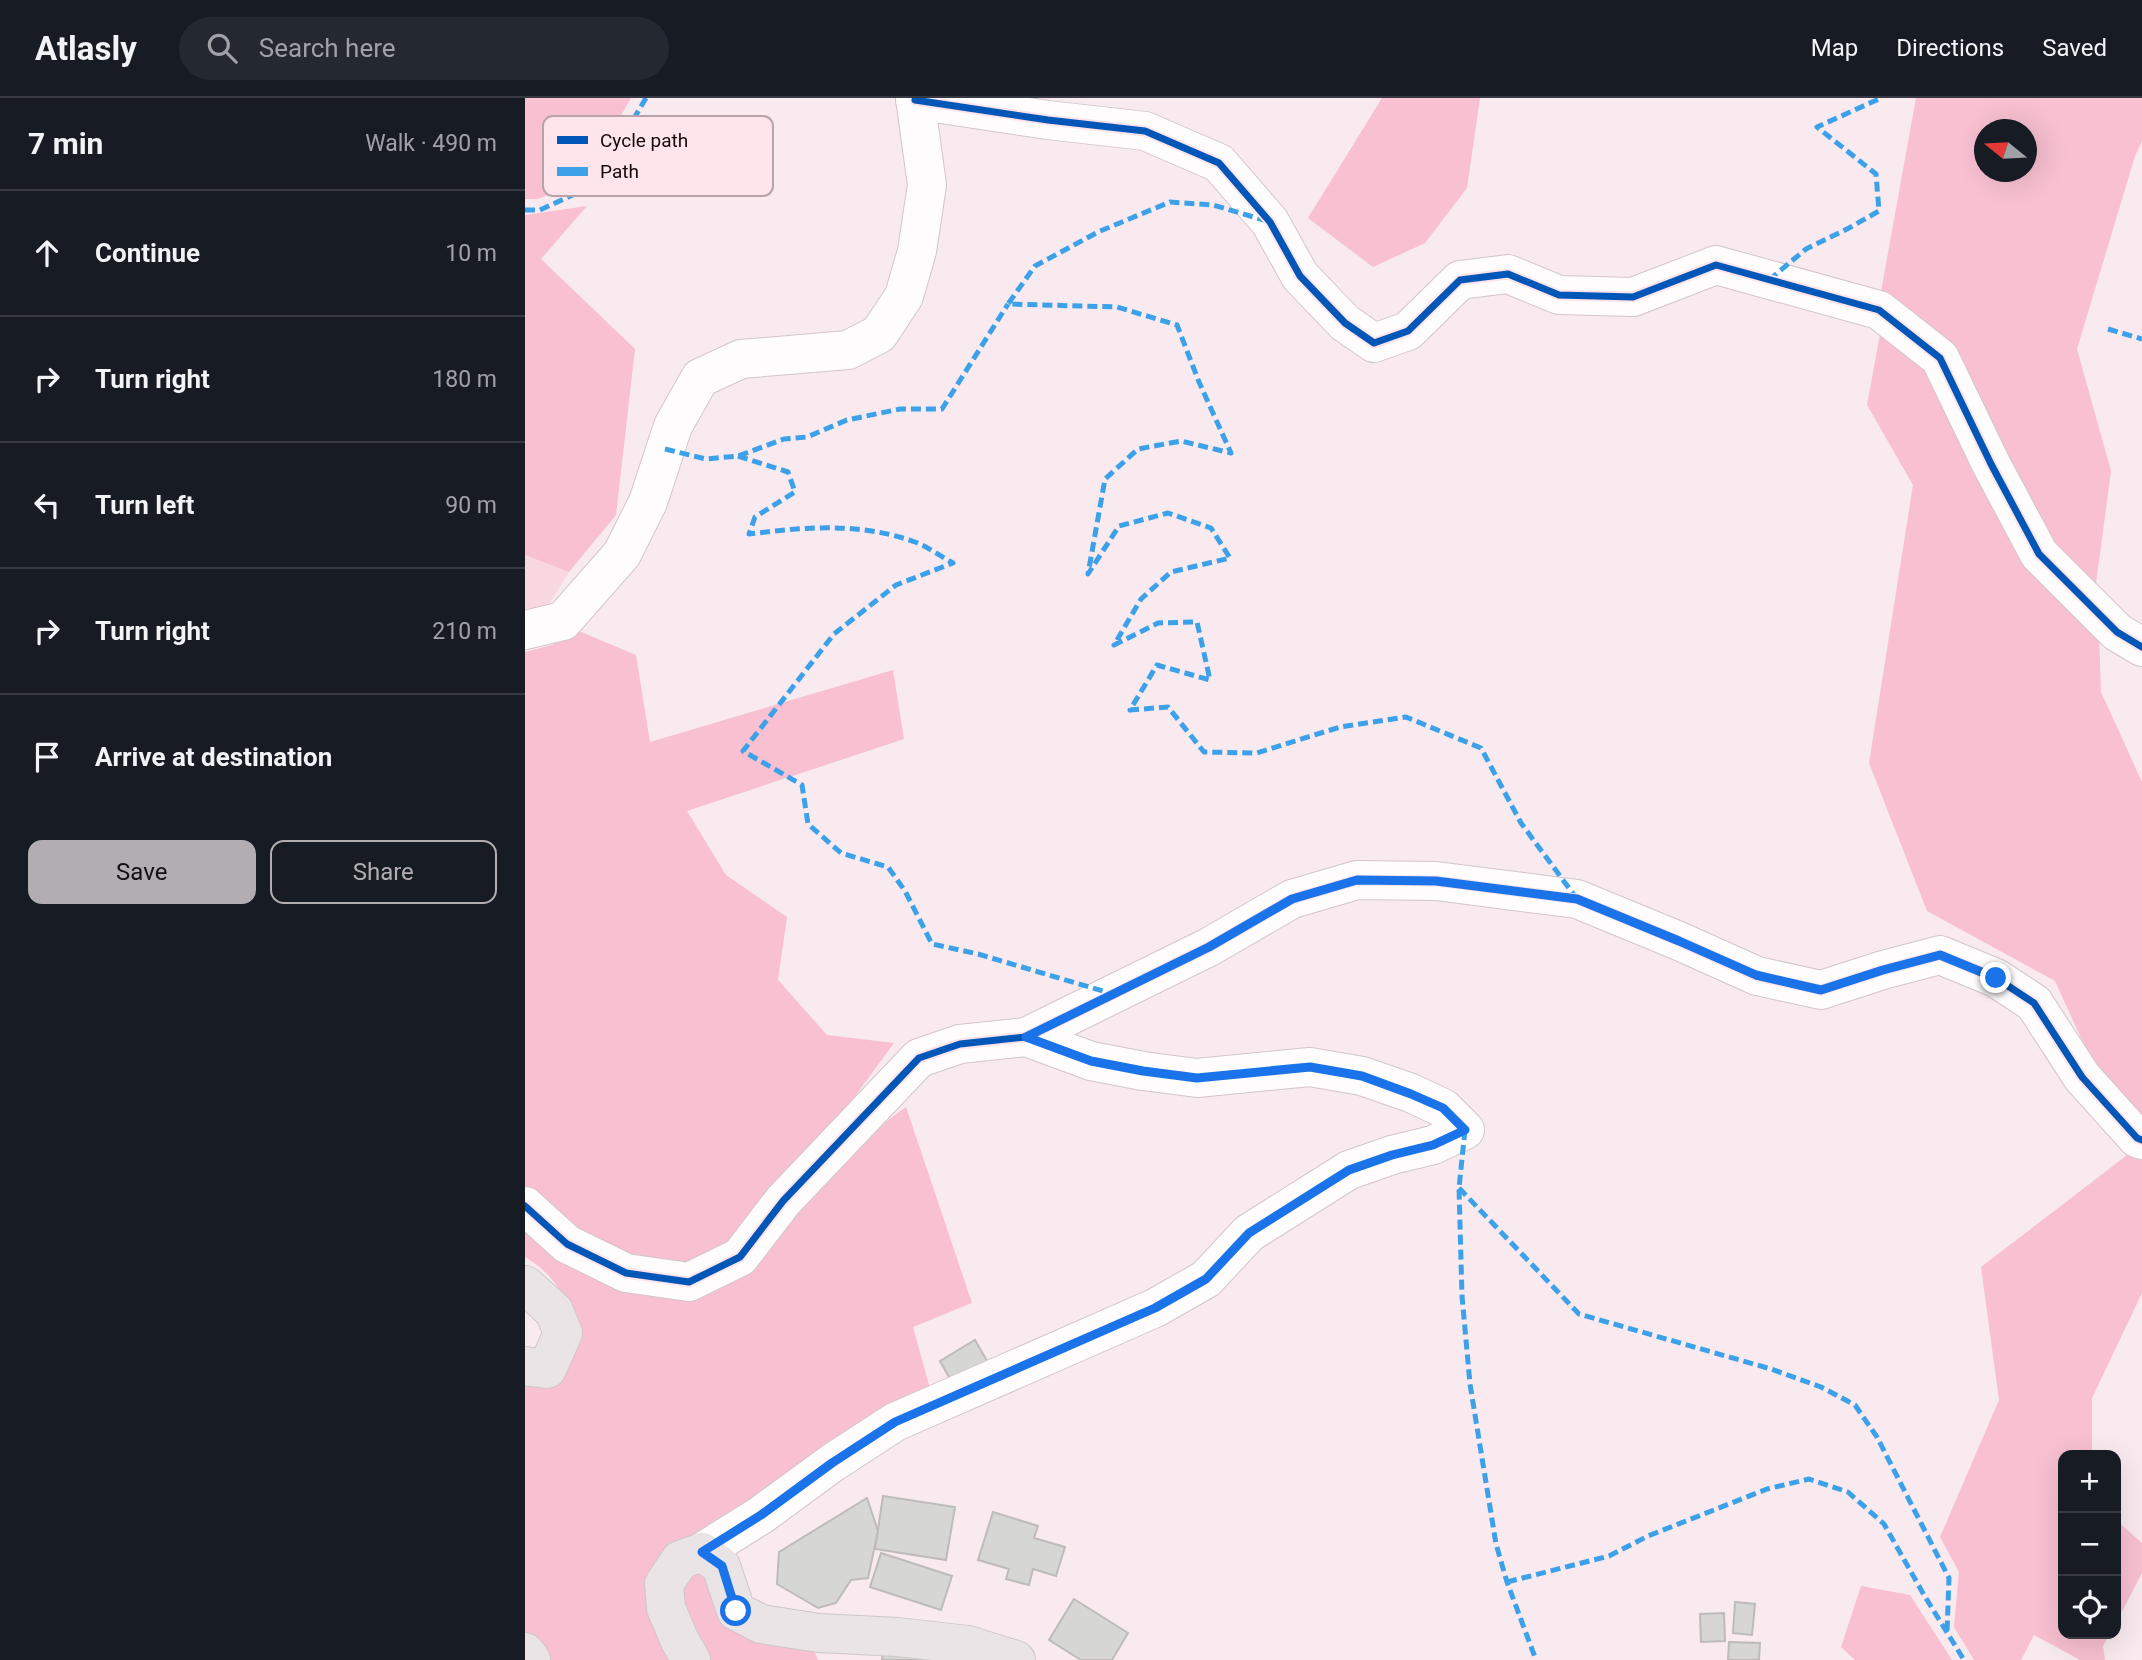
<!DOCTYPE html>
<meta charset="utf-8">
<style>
:root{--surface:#171b24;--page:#242831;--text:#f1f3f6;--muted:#9ea1a6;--line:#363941;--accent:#b2adb1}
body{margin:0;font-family:Roboto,sans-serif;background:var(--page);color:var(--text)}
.controls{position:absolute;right:21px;bottom:21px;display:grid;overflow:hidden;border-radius:14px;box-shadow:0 7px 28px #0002}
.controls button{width:63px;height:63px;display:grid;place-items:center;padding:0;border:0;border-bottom:2px solid var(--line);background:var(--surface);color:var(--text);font:35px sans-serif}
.compass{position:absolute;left:1449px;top:21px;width:63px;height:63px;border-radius:50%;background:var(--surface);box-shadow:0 7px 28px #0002;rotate:288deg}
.stop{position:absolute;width:21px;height:21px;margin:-16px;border:5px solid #1a73e8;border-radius:50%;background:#fff}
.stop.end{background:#1a73e8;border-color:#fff;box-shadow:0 2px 7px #0008}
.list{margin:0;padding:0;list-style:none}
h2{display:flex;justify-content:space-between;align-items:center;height:91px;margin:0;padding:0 28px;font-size:30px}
h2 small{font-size:23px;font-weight:400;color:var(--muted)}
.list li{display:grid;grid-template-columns:46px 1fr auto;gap:21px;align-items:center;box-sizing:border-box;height:126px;padding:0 28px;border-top:2px solid var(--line)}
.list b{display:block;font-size:26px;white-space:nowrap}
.list em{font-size:23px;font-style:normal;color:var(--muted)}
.actions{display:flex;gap:14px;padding:21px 28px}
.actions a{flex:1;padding:16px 0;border:2px solid var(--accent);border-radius:14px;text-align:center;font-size:24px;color:var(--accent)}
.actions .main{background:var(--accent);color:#111}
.icon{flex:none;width:38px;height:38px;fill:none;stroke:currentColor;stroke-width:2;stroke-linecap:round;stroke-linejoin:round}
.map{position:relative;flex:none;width:1617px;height:1562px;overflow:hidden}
header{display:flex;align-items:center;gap:42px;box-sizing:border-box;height:98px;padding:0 35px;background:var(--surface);border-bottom:2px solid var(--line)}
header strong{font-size:33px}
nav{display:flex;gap:38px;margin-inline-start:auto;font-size:24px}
.search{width:490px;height:63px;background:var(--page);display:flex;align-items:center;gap:18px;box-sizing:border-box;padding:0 24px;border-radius:38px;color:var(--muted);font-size:26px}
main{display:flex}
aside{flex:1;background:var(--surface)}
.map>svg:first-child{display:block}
</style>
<header>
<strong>Atlasly</strong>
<div class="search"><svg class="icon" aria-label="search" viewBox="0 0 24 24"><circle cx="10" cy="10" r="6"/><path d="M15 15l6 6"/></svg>Search here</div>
<nav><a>Map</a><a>Directions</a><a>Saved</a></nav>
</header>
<main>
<aside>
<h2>7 min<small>Walk · 490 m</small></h2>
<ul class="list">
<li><svg class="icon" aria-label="ahead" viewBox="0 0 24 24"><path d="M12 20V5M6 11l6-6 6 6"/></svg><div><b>Continue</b></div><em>10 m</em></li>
<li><svg class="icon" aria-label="right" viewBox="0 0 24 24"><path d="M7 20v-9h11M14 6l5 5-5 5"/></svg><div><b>Turn right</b></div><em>180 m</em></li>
<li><svg class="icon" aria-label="left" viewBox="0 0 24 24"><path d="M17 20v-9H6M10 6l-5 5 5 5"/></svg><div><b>Turn left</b></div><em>90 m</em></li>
<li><svg class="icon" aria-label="right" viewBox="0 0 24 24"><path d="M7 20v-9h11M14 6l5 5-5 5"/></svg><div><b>Turn right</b></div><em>210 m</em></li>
<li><svg class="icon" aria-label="arrive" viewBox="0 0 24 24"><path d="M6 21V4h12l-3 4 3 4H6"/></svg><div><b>Arrive at destination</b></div></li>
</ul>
<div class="actions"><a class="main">Save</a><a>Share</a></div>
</aside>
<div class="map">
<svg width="1617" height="1562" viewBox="0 0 1617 1562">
<rect width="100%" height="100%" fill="#f8eaee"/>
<!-- green -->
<polygon fill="#f9d7e1" points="0,457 44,474 21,511 0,512"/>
<!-- forest -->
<g fill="#f8c0d1" fill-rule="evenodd">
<polygon points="0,0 106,0 57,86 12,101 0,101"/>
<polygon points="857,0 955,0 942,90 900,145 848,169 783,120"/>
<path d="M 1391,0 L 1617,0 L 1617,43 L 1610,58 L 1552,251 L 1586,373 L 1570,493 L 1523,444 L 1355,199 ZM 1460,32 L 1502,32 L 1502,74 L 1460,74 Z"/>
<polygon points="62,108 16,161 110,251 91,417 44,474 0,457 0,117"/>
<polygon points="1357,225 1411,268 1574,537 1576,594 1617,684 1617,1033 1576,984 1530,883 1402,813 1344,665 1388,387 1342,307"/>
<polygon points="49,531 111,557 125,644 368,572 379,641 162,713 201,777 262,819 253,882 302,937 369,945 289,1054 203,1155 160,1172 98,1164 0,1100 0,554 27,547"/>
<path d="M 381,1009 L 447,1205 L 388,1229 L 406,1294 L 139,1462 L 153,1562 L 19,1562 L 0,1535 L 0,1283 L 49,1220 C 36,1192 27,1175 0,1159 L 0,1120 L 168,1194 L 311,1060 Z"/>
<polygon points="1610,1051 1617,1056 1617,1195 1567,1300 1567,1357 1538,1357 1538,1536 1585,1536 1578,1548 1580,1562 1555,1562 1509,1537 1496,1562 1449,1562 1429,1529 1434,1474 1415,1439 1474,1302 1456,1169"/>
<polygon points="1591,1422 1617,1445 1617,1475 1591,1525"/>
<polygon points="174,1469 288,1549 293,1562 176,1562 160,1519 156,1481"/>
<polygon points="1336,1488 1385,1497 1427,1562 1330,1562 1316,1549"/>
</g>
<!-- building -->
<g fill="#d6d6d5" stroke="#bdbcbb" stroke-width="2">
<polygon points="450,1242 465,1268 429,1288 415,1263"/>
<polygon points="358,1398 430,1409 421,1462 350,1451"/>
<polygon points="342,1400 353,1433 343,1480 326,1482 311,1505 293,1510 252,1486 254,1454"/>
<polygon points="468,1414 513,1428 509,1440 540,1449 531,1478 508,1471 504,1487 481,1481 484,1471 453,1462"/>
<polygon points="356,1455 427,1478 416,1512 345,1489"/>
<polygon points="549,1501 603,1535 587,1562 556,1562 524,1542"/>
<polygon points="1210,1504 1230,1506 1227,1537 1208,1535"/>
<polygon points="1199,1515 1200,1543 1176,1544 1175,1516"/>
<polygon points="1204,1544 1235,1545 1234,1562 1203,1562"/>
<polygon points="358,1552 426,1562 357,1562"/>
</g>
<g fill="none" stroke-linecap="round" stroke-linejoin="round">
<defs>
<g id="minor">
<polyline points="390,2 523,22 620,33 694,65 745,124 775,178 820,225 849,245 883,233 935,182 983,176 1034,197 1108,199 1191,167 1354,212 1415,260 1466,366 1514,456 1592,534 1617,549"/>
<polyline points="0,532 38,523 97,456 123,404 148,328 175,280 216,261 323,252 354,236 379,198 392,153 402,87 390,0"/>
<polyline points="0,1108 42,1146 101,1175 164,1184 215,1159 258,1103 394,960 435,946 501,939 684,849 767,801 832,782 911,783 1052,801 1154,843 1232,878 1296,892 1358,872 1415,857 1471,880 1509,905 1557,979 1612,1040 1617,1042"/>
<polyline points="177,1454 236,1417 307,1365 370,1324 630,1210 681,1181 724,1135 824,1072 867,1057 908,1047 940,1032 918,1010 886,995 837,978 785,969 672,980 618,973 566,963 501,939"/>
</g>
<g id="major">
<polyline points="0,1187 29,1213 38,1235 22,1271 0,1268"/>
<polyline points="0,1554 6,1562"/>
<polyline points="166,1562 155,1543 141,1510 139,1486 155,1462 177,1454 196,1468 211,1513 236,1526 294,1535 373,1539 443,1547 491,1562"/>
</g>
</defs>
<!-- minor casing -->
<use href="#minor" stroke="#d3c6ca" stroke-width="40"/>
<!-- major casing -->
<use href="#major" stroke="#cec7c8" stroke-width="40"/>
<!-- minor -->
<use href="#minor" stroke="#fefcfc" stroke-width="38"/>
<!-- major -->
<use href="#major" stroke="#ebe4e6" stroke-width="38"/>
<!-- quiet -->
<g stroke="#3da1e9" stroke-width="5" stroke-dasharray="10 5" stroke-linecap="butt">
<polyline points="0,112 15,112 63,90 98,39 121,0"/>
<polyline points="742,123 688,107 645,104 573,134 510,168 483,206 592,209 652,227 674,284 706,355 656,343 613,351 580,381 563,476 594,428 643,415 686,430 705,460 646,474 616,501 589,547 633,525 672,524 685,582 632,567 605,612 643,609 679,654 732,655 815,629 881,619 956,650 996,725 1052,801"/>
<polyline points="1244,182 1281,151 1324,130 1354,113 1351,76 1292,29 1356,0"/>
<polyline points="1583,231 1617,241"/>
<polyline points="140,351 181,361 213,358 259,341 282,339 322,322 375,311 417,311 483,206"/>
<path d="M 213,358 L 263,374 L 270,394 L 230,419 L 224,436 C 280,429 335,424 390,444 C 403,449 415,458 428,465 L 371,487 L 309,536 L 218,653 L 277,687 L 283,726 L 316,755 L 363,769 L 380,793 L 407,846 L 453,856 L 588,896"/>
<polyline points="940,1032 934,1090 937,1198 945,1286 971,1446 982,1484 1011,1562"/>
<polyline points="934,1090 1054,1216 1246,1271 1296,1289 1330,1307 1352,1339 1424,1480 1422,1535"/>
<polyline points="982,1484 1084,1458 1123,1438 1242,1391 1284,1381 1323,1394 1359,1426 1399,1497 1439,1562"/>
</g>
<defs>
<g id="cycleway">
<polyline points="390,2 523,22 620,33 694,65 745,124 775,178 820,225 849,245 883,233 935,182 983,176 1034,197 1108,199 1191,167 1354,212 1415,260 1466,366 1514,456 1592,534 1617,549"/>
<polyline points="0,1108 42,1146 101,1175 164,1184 215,1159 258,1103 394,960 435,946 501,939 684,849 767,801 832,782 911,783 1052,801 1154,843 1232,878 1296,892 1358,872 1415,857 1471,880 1509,905 1557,979 1612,1040 1617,1042"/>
</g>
</defs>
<!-- cycleway casing -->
<use href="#cycleway" stroke="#fee4eb" stroke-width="11"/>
<!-- cycleway -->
<use href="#cycleway" stroke="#0057b8" stroke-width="7"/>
</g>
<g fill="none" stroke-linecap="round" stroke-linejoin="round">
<!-- route -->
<polyline stroke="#1a73e8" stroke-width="9" points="211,1513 197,1468 177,1454 236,1417 307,1365 370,1324 630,1210 681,1181 724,1135 824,1072 867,1057 908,1047 940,1032 918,1010 886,996 837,978 785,969 672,980 618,973 566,963 501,939 684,849 767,801 832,782 911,783 1052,801 1154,843 1231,877 1296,892 1358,872 1415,857 1471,880"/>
</g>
<!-- legend -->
<rect x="18" y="18" width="230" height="80" rx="10" fill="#fee4eb" stroke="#b8a3a8" stroke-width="2"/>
<rect x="32" y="38" width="31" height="8" fill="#0057b8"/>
<rect x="32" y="69" width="31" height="9" fill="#3da1e9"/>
<g font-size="19" fill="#140a0d">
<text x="75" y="49">Cycle path</text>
<text x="75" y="80">Path</text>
</g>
</svg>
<div class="controls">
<button>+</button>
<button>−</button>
<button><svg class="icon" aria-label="locate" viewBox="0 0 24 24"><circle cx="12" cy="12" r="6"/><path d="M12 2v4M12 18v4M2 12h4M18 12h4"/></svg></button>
</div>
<svg class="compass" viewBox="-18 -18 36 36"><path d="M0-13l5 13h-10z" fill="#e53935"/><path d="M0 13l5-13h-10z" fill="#9ea1a6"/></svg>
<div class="stop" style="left:211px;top:1513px"></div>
<div class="stop end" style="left:1471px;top:880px"></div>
</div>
</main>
